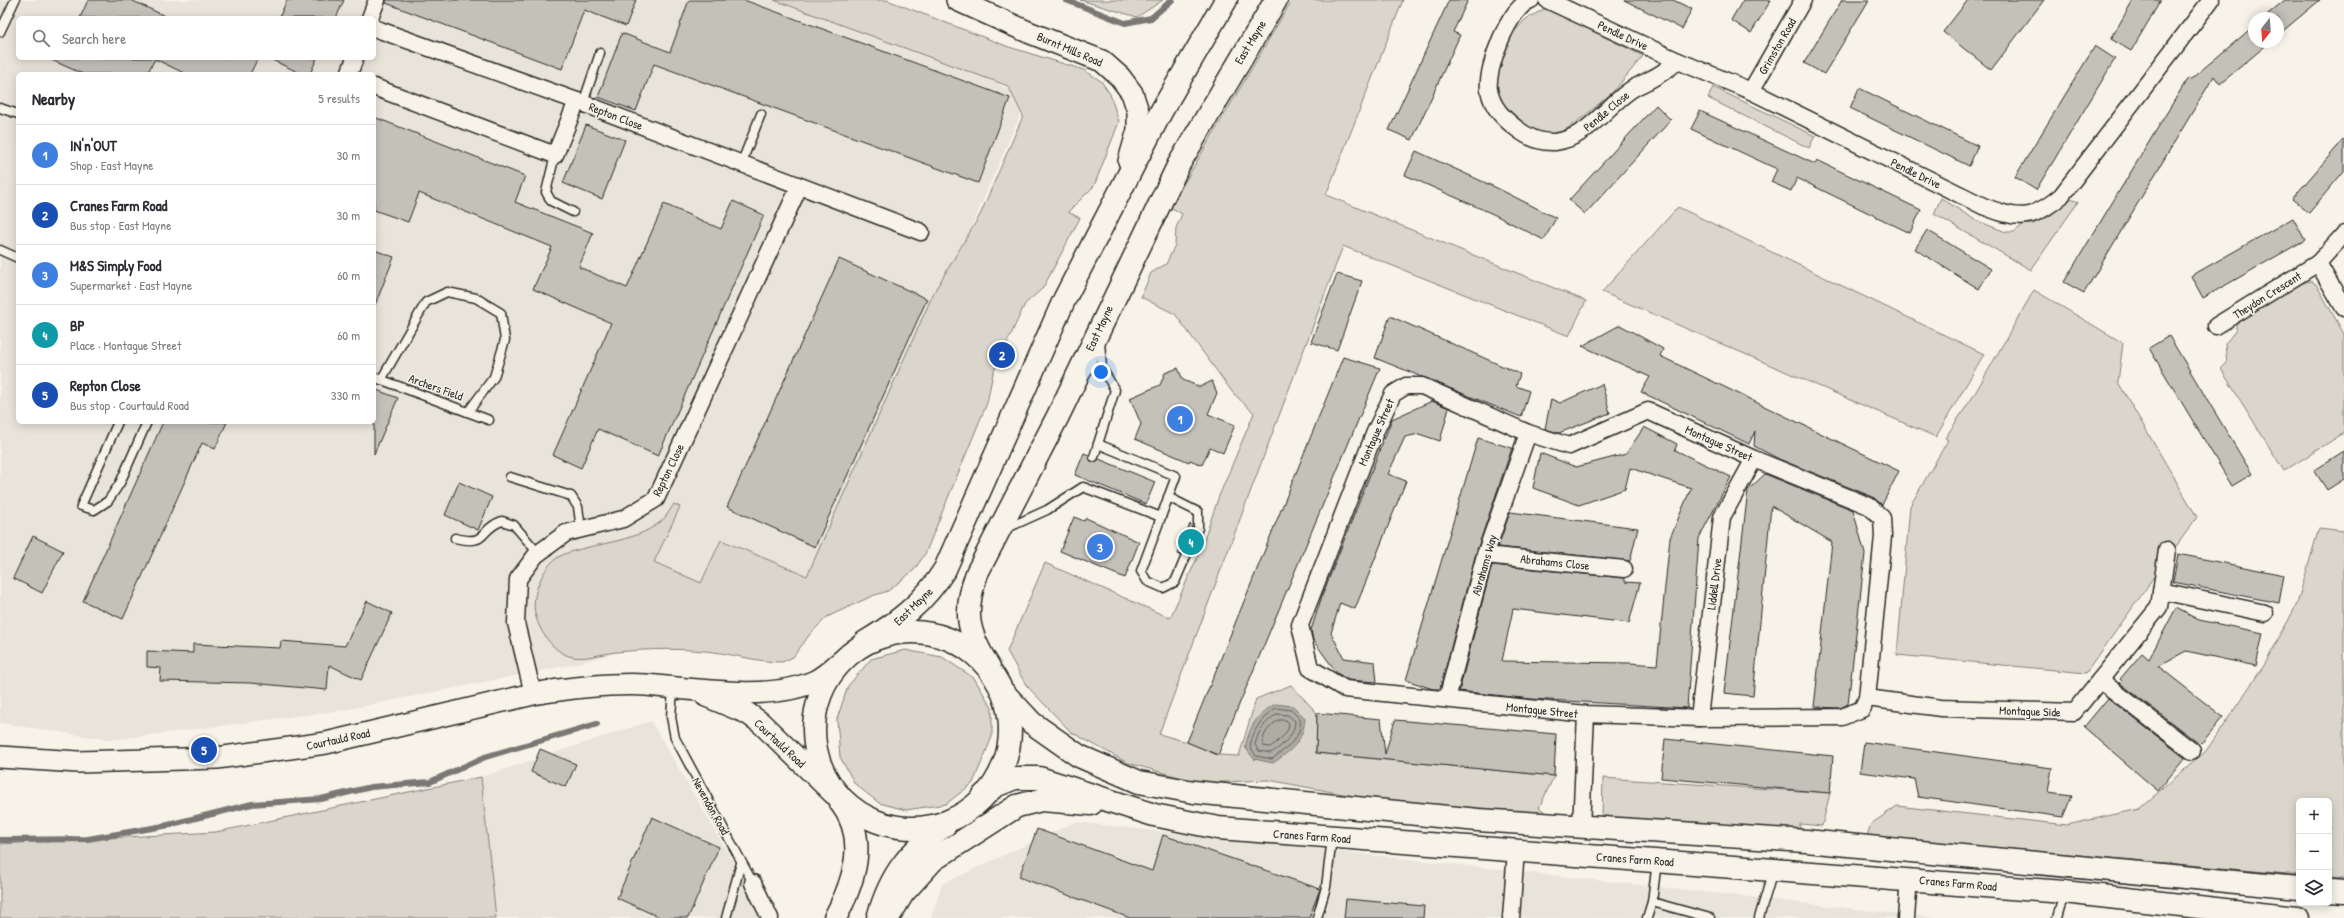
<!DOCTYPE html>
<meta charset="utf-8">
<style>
:root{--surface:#fff;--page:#f2f2f3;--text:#2b2b33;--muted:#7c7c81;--line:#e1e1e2;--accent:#d1495b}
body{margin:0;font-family:"Patrick Hand",sans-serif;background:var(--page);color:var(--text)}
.controls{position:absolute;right:12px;bottom:12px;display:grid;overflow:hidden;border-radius:6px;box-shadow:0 2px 10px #0003}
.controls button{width:36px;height:36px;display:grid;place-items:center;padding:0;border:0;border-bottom:1px solid var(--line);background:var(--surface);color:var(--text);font:20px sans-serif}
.compass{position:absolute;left:2248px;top:12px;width:36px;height:36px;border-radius:50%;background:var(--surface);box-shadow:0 2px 10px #0003;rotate:197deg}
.you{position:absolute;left:1101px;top:372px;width:14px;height:14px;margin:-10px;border:3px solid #fff;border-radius:50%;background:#1a73e8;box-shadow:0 0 0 6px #1a73e833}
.badge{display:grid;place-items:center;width:26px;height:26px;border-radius:50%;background:var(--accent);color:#fff;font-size:13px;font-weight:700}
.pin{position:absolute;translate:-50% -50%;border:2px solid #fff;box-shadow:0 1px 4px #0006}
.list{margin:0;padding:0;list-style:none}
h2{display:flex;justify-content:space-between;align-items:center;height:52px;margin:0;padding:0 16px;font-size:17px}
h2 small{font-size:13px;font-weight:400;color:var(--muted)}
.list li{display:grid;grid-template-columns:26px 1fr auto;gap:12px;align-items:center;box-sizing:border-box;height:60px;padding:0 16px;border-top:1px solid var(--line)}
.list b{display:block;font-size:15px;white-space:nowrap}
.list p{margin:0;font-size:13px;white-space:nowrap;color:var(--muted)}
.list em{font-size:13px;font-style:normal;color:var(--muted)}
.icon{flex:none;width:22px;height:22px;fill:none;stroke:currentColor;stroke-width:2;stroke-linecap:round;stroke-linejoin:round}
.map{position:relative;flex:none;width:2344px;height:918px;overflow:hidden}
.search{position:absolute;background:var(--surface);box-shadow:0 2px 10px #0003;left:16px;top:16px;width:360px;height:44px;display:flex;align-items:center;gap:10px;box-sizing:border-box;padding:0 14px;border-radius:6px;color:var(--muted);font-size:15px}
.panel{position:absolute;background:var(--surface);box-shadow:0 2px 10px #0003;left:16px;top:72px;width:360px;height:352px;border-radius:6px}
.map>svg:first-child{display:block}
</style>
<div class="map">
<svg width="2344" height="918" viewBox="0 0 2344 918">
<rect width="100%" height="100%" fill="#f7f3e8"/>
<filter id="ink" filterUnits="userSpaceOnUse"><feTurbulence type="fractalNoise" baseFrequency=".025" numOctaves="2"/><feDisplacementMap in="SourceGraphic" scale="8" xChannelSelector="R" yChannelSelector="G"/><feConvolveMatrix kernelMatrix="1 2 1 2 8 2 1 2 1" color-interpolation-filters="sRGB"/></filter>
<g filter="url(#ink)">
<!-- built -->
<g fill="#e8e4da" fill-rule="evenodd">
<path d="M 0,0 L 840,0 L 1027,99 L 810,599 L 575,664 L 344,710 L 111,740 L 0,723 ZM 18,18 L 374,18 L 374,58 L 18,58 ZM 18,74 L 374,74 L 374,422 L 18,422 Z"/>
<polygon points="651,721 766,918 496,918 481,777"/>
<polygon points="1075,822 1937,918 931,918 942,884"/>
</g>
<!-- green -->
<g fill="#dad6cc" stroke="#82807c">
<path d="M 774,0 L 887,0 L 1009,47 L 1084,70 L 1101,81 L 1110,94 L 1119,122 L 1094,186 L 1068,212 L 1080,218 L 1043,288 L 1025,304 L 993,373 L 987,403 L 925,554 L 914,570 L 888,591 L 872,596 L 827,617 L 810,634 L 793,657 L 782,662 C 759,662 736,655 714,652 C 682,648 648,649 617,652 C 601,653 584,661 569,656 C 552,651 538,629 535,613 C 531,596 542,571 554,560 C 563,553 574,551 585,548 C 609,542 638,539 659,523 C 665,519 670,510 674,504 L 680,507 L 654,562 L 701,583 L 721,540 L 807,576 L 934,292 L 980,215 L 1023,116 L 1008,86 Z"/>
<polygon points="1080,0 1163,0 1137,17"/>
<polygon points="1292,0 1403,0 1326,195 1586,301 1569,336 1343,246 1159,734 1187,742 1218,755 1239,756 1256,699 1291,685 1317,713 1316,753 1554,776 1539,808 1547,813 1381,801 1268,780 1200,783 1128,763 1071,732 1026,685 1007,651 1045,563 1170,618 1201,549 1219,496 1254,413 1233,393 1175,314 1141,297 1151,273 1166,264 1175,245 1176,228 1182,214 1170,207"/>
<polygon points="1546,8 1643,56 1613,92 1583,117 1561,133 1542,135 1520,124 1505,111 1497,94 1494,74 1513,33 1526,19"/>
<polygon points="1713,87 1815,136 1809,148 1708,98"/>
<polygon points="1941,198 1975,220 2006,232 2014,232 2024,224 2033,224 2050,216 2069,198 2078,202 2031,270 1934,214"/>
<polygon points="1678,207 1984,354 1936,437 1602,292"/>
<polygon points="2310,281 2316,284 2344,334 2344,433 2284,471 2221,369 2227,363 2225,344 2236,330 2236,324 2244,315 2303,283"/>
<polygon points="2034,290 2123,343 2118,382 2197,517 2086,673 1897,655 1910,506 1948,440 1945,438 1974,395"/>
<polygon points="2319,528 2344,531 2344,879 2329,878 2329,801 2299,801 2299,875 1867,836 1871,824 1897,806 2067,825 2139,809 2206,751 2265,664 2297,604"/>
<polygon points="905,650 942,657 974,678 992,708 992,737 973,783 946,804 906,810 879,803 855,784 840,757 837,719 848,686 871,659"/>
<polygon points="481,777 496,918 0,918 0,844 216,832"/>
<polygon points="1603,778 1830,793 1822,826 1800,824 1799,832 1602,816"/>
</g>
<!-- water -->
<path fill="#afaca4" stroke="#7a7874" d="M 1275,704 L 1293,706 L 1305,718 C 1303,742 1292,750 1273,763 L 1254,759 L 1245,747 C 1251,724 1255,717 1275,704 Z"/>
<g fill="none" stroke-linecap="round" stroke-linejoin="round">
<!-- shore -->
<g stroke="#605f5b" stroke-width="1">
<path d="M 1276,708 L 1291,710 L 1300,719 C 1303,737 1286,749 1272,759 L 1256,756 L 1250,746 C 1254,729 1261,718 1276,708 Z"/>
<path d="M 1277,714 L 1288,715 L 1295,721 C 1295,736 1283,745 1271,753 L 1259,751 L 1255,745 C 1258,731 1265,722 1277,714 Z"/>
<path d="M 1279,720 L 1286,720 L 1289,724 C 1289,733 1278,742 1270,747 L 1263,746 C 1261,735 1270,725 1279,720 Z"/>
</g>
<!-- stream -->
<g stroke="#7a7874" stroke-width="6">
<polyline points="1066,0 1125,23 1151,18 1172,0"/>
<polyline points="0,840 88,839 164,826 252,804 321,799 371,787 430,782 485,757 597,724"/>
</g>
</g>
<!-- building -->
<g fill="#c4c1b9" stroke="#2b2b2b">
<polygon points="88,0 131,0 169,18 80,18"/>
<polygon points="287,0 344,0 336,18 279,18"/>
<polygon points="386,0 636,0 626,26 584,10 562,69 386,3"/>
<polygon points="689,0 744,0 1010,98 978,183 654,64 636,111 598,97 622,33 670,52"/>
<polygon points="1449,0 1468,0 1453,32 1460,35 1412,140 1389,130"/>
<polygon points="1624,0 1673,0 1692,9 1682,29"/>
<polygon points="1743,0 1771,0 1751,33 1731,20"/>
<polygon points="1842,0 1869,0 1824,74 1804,63"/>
<polygon points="1968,0 2044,0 1991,70 1943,32"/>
<polygon points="2133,0 2161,0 2131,51 2111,39"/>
<polygon points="2285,0 2320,0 2278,35 2278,18 2263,18"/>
<polygon points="2254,26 2254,42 2270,42 2220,84 2214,76 2084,293 2064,282 2188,78 2191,79"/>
<polygon points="2095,46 2115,59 2036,190 2015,177"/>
<polygon points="47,58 258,58 250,74 186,74 155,59 147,74 83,74"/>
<polygon points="268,58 317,58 310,74 302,74"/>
<polygon points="1859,88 1978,146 1969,166 1850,108"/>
<polygon points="1656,105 1671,120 1585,214 1569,200"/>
<polygon points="1700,111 1815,164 1817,160 1921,210 1910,233 1797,178 1791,191 1771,182 1777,169 1691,129"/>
<polygon points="374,117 525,176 515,202 593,233 579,267 627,288 664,204 721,229 733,201 764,215 658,456 598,429 581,468 553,455 611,323 533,289 552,247 419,193 408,222 374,210"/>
<polygon points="586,125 625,140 602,199 563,183"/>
<polygon points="2344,139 2344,171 2309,213 2292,199"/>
<polygon points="1416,151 1499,189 1556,218 1544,240 1493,214 1405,175"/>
<polygon points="2293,218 2305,240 2203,298 2191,276"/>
<polygon points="1927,230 1991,269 1979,289 1915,249"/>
<polygon points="374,250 394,257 375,305 374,305"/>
<polygon points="839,259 927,299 815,547 727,507"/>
<polygon points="1337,274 1362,281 1337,350 1311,342"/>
<polygon points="1390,316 1520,374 1516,386 1529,391 1521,417 1375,358"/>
<polygon points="1620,325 1663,349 1660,356 1899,471 1882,505 1873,497 1779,459 1754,446 1755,431 1749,444 1641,392 1650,377 1582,346"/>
<polygon points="2169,336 2252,474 2232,486 2149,348"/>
<polygon points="1343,357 1380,368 1218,755 1187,742"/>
<polygon points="1178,368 1183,380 1200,387 1212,381 1217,393 1208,414 1235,425 1223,453 1210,447 1202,465 1190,460 1189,462 1135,439 1141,424 1130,398 1160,385 1165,373"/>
<polygon points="1602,384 1610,413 1559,433 1545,429 1551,399 1560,403"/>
<polygon points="374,389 398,398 374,454"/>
<polygon points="1432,401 1449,408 1440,441 1419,434 1405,437 1388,474 1406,481 1355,609 1340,603 1331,633 1344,658 1375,662 1377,682 1348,680 1337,673 1313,640 1311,630 1322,596 1392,419"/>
<polygon points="163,422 227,422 215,449 202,443 123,619 83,601"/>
<polygon points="1644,427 1677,444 1675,450 1731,477 1699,538 1687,708 1531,699 1459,691 1492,565 1625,578 1625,582 1640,583 1629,623 1513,609 1502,661 1630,663 1657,665 1670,538 1691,488 1630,468 1625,489 1579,505 1533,488 1540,453 1576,467 1626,454"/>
<polygon points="1478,438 1512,448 1476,553 1440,689 1433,689 1406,680"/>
<polygon points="2344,451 2344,479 2327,490 2314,470"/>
<polygon points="1084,453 1089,455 1092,462 1099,459 1155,482 1146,504 1075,475"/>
<polygon points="1765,474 1853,510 1865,554 1848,704 1840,708 1814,707 1832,542 1771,506 1753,696 1724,693 1748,490"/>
<polygon points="459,482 492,497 478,530 445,515"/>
<polygon points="1510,512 1638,528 1630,561 1498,547"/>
<polygon points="1074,517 1084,521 1086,518 1139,542 1125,578 1060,551"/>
<polygon points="1190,524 1192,527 1181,555 1178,554"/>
<polygon points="33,536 63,551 42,593 13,578"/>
<polygon points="2178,554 2284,575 2279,603 2173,582"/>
<polygon points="367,601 392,613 361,680 329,665 327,690 251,683 160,681 161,668 147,667 147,651 193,653 193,644 280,648 281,641 345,646"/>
<polygon points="2176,608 2199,620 2263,633 2256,666 2186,651 2158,666 2223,717 2201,744 2199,742 2198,743 2120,683 2122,681 2120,679 2142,653 2149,659"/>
<polygon points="2108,698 2185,758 2158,791 2084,727"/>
<polygon points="1317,713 1381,719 1385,754 1395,720 1556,734 1554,776 1316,753"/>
<polygon points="1665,739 1833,756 1830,793 1661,778"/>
<polygon points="1864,742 2052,768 2048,792 2072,795 2063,817 1918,797 1914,779 1860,772"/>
<polygon points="540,749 576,764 566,787 531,772"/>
<polygon points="652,817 719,847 688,918 661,918 617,898"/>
<polygon points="1037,829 1152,871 1163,835 1320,889 1309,918 1130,918 1019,877"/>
<polygon points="1346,899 1424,906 1423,918 1344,918"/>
</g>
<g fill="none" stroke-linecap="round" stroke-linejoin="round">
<defs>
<g id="service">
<polyline points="0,32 15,0"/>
<polyline points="583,103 600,53"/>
<polyline points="0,108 18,114"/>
<polyline points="555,155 546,192 551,201 573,212"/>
<polyline points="741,164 761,114"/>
<polyline points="0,250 18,258"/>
<polyline points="374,377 489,420"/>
<polyline points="381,380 426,302 447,292 476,298 501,313 505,340 494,377 468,412"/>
<polyline points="118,422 81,506 94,510 108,501 120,483 147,422"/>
<polyline points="1094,457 1098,444"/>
<polyline points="510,477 571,496 578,507 581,529"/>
<polyline points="1161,517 1141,571 1147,581 1163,588 1175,582 1198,528 1198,512 1168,497"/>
<polyline points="1005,529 1047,510 1083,487 1161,517 1176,476 1098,444 1115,390 1102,368 1100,341"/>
<path d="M 455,538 C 490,546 477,530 502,521 L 514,525 L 538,553"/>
<polyline points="673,689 671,717 675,738 753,883"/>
<polyline points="1652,902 1710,918"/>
<polyline points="726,918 741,863"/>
<polyline points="1317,918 1326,887 1332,838"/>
<polyline points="1647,918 1652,902 1657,861"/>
<polyline points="1759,918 1773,871"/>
<polyline points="2057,918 2064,893"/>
</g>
<g id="minor">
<path d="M 1531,0 C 1509,7 1486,68 1489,90 C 1492,107 1503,118 1516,128 C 1527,137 1540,143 1555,142 C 1588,138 1606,106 1632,89 C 1639,85 1646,82 1653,78 C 1662,74 1670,67 1678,61"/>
<path d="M 1547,0 L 1678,61 L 1751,91 L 1983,206 C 2018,220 2031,221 2061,196 L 2211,0"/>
<polyline points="370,18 377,0"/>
<polyline points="374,28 577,101"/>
<polyline points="349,74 355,58"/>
<polyline points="374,87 555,155 577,101 921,232"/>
<polyline points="1751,91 1803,0"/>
<polyline points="2344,234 2318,263 2344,308"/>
<polyline points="2216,326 2318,263"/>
<polygon points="1406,386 1422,386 1528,433 1569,446 1648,411 1754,459 1869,506 1882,518 1883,536 1867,698 1862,709 1842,717 1699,718 1586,714 1345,689 1310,668 1300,625 1375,432 1393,394"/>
<polyline points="1485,555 1624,569"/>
<polyline points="2161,591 2265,613"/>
<polyline points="2100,680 2192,751"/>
<polyline points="533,694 516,623 518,579 536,555 566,533 623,519 656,499 799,187"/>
<polyline points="1867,698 1941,708 2074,712 2159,607 2167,550"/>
<polyline points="1447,699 1485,555 1528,433"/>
<polyline points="1699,718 1722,517 1754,459"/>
<polyline points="1581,828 1586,714"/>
<polyline points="753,883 770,918"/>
<polyline points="1511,918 1516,850"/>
<polyline points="1906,918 1909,879"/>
</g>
<g id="tertiary">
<polyline points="957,0 1028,32 1102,61 1120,77 1132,93 1138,111 1138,130 1129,161"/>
<polyline points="706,696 747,713 761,723 834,794"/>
<path d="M 0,757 L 78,762 L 217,758 L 326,743 L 533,694 C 570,688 608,683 646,685 C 694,689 770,702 815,681 C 824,677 831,670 839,663"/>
</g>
<g id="primary">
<circle cx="912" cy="730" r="98"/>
<path d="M 864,643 C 897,623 924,603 945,569 L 1065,298 L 1162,110 L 1226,0"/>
<path d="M 989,667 C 967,632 963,612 977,573 L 1058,416 L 1179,164 L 1276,0"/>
<polyline points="1004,693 1032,723 1079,756 1139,782 1194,792 1478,820 1806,841 2299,888"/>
<polyline points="984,795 995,786 1015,778 1039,778 1154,815 1218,828 2064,892 2297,918"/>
<polyline points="2329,891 2344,892"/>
<path d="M 835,918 C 854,882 869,839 841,803"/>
<path d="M 878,918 C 891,873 908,853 945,825"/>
<polyline points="888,918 903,893 933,860 1017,806 1041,800 1091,804"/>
</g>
</defs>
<!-- service casing -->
<use href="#service" stroke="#2b2b2b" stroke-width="11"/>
<!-- minor casing -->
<use href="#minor" stroke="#2b2b2b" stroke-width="19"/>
<!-- tertiary casing -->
<use href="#tertiary" stroke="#2b2b2b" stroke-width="24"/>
<!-- primary casing -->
<use href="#primary" stroke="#2b2b2b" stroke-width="25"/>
<!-- service -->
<use href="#service" stroke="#f7f3e8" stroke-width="8"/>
<!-- minor -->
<use href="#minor" stroke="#f7f3e8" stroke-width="16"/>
<!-- tertiary -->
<use href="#tertiary" stroke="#f7f3e8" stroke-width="21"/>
<!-- primary -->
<use href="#primary" stroke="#f7f3e8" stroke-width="22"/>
</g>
</g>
<g text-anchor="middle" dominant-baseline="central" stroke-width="3" stroke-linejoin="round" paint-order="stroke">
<!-- street labels -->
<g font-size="12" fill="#2b2b2b" stroke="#f7f3e8">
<text transform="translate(1623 35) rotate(25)">Pendle Drive</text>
<text transform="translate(1250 42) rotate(-59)">East Mayne</text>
<text transform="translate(1777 46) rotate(-60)">Grimston Road</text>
<text transform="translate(1070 49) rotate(23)">Burnt Mills Road</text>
<text transform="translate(1606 111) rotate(-40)">Pendle Close</text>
<text transform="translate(616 116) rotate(21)">Repton Close</text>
<text transform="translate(1916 173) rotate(26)">Pendle Drive</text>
<text transform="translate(2267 295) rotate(-32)">Theydon Crescent</text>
<text transform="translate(1099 328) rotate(-65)">East Mayne</text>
<text transform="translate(436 387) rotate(20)">Archers Field</text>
<text transform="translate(1376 432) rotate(-66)">Montague Street</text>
<text transform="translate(1719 443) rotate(24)">Montague Street</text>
<text transform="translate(668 470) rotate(-64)">Repton Close</text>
<text transform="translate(1555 562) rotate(6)">Abrahams Close</text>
<text transform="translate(1484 565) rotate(-74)">Abrahams Way</text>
<text transform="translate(1714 584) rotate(-83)">Liddell Drive</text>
<text transform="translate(913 606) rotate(-44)">East Mayne</text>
<text transform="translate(1542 710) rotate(6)">Montague Street</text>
<text transform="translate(2030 711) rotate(2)">Montague Side</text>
<text transform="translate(338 739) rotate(-12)">Courtauld Road</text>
<text transform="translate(780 743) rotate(43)">Courtauld Road</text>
<text transform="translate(711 806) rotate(61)">Nevendon Road</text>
<text transform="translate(1312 836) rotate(4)">Cranes Farm Road</text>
<text transform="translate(1635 859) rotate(4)">Cranes Farm Road</text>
<text transform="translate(1958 883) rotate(5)">Cranes Farm Road</text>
</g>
</g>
</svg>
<div class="controls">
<button>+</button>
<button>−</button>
<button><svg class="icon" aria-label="layers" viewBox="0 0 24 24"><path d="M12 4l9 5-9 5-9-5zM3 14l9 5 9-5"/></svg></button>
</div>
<svg class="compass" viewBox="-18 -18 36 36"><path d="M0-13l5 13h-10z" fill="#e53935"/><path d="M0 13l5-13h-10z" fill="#7c7c81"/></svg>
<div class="you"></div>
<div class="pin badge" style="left:1180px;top:419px;background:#3f7fe0">1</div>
<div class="pin badge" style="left:1002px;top:355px;background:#1a4fb4">2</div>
<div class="pin badge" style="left:1100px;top:547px;background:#3f7fe0">3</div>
<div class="pin badge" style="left:1191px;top:542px;background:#0f9aa8">4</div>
<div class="pin badge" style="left:204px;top:750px;background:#1a4fb4">5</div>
<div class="search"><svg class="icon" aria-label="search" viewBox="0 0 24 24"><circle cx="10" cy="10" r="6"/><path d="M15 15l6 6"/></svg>Search here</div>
<section class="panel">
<h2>Nearby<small>5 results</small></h2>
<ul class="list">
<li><span class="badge" style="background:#3f7fe0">1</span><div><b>IN'n'OUT</b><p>Shop · East Mayne</p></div><em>30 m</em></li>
<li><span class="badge" style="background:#1a4fb4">2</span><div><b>Cranes Farm Road</b><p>Bus stop · East Mayne</p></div><em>30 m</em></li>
<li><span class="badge" style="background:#3f7fe0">3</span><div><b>M&amp;S Simply Food</b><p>Supermarket · East Mayne</p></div><em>60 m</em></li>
<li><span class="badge" style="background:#0f9aa8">4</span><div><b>BP</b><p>Place · Montague Street</p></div><em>60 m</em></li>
<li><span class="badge" style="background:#1a4fb4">5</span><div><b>Repton Close</b><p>Bus stop · Courtauld Road</p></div><em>330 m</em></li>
</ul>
</section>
</div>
